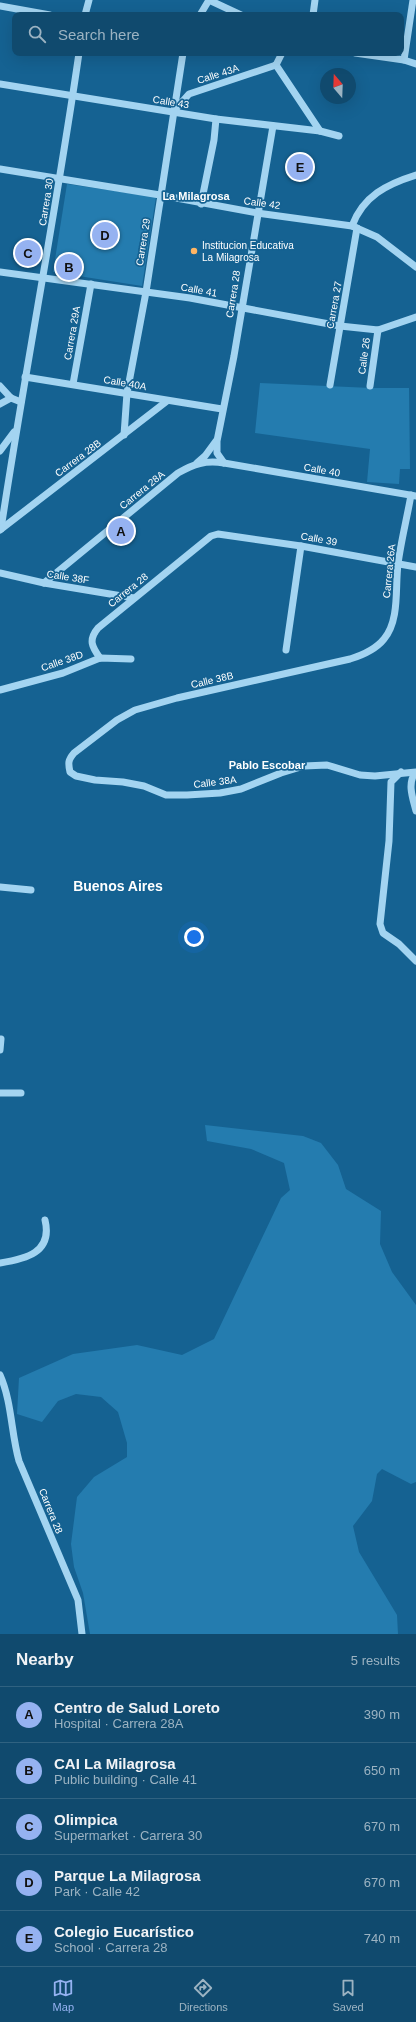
<!DOCTYPE html>
<meta charset="utf-8">
<style>
:root{--surface:#104a6e;--page:#1e5476;--text:#f1f3f6;--muted:#9cb3c2;--line:#306281;--accent:#95b2f1}
body{margin:0;font-family:Arial,sans-serif;background:var(--page);color:var(--text)}
.compass{position:absolute;left:320px;top:68px;width:36px;height:36px;border-radius:50%;background:var(--surface);box-shadow:0 4px 16px #0002;rotate:341deg}
.you{position:absolute;left:194px;top:937px;width:14px;height:14px;margin:-10px;border:3px solid #fff;border-radius:50%;background:#1a73e8;box-shadow:0 0 0 6px #1a73e833}
.badge{display:grid;place-items:center;width:26px;height:26px;border-radius:50%;background:var(--accent);color:#111;font-size:13px;font-weight:700}
.pin{position:absolute;translate:-50% -50%;border:2px solid #fff;box-shadow:0 1px 4px #0006}
.list{margin:0;padding:0;list-style:none}
h2{display:flex;justify-content:space-between;align-items:center;height:52px;margin:0;padding:0 16px;font-size:17px}
h2 small{font-size:13px;font-weight:400;color:var(--muted)}
.list li{display:grid;grid-template-columns:26px 1fr auto;gap:12px;align-items:center;box-sizing:border-box;height:56px;padding:0 16px;border-top:1px solid var(--line)}
.list b{display:block;font-size:15px;white-space:nowrap}
.list p{margin:0;font-size:13px;white-space:nowrap;color:var(--muted)}
.list em{font-size:13px;font-style:normal;color:var(--muted)}
.icon{flex:none;width:22px;height:22px;fill:none;stroke:currentColor;stroke-width:2;stroke-linecap:round;stroke-linejoin:round}
.map{position:relative;flex:none;width:416px;height:1634px;overflow:hidden}
.search{position:absolute;background:var(--surface);box-shadow:0 4px 16px #0002;left:12px;right:12px;top:12px;height:44px;display:flex;align-items:center;gap:10px;box-sizing:border-box;padding:0 14px;border-radius:8px;color:var(--muted);font-size:15px}
.sheet{height:332px;background:var(--surface)}
nav{display:flex;justify-content:space-around;align-items:center;box-sizing:border-box;height:56px;border-top:1px solid var(--line);background:var(--surface);font-size:11px;color:var(--muted)}
nav a{display:grid;justify-items:center;gap:2px}
nav .on{color:var(--accent)}
.map>svg:first-child{display:block}
</style>
<div class="map">
<svg width="416" height="1634" viewBox="0 0 416 1634">
<rect width="100%" height="100%" fill="#156292"/>
<!-- green -->
<g fill="#247caf">
<polygon points="67,184 156,197 142,286 53,272"/>
<polygon points="260,383 371,388 409,388 410,469 400,469 399,484 367,482 370,449 255,433"/>
<polygon points="205,1125 303,1136 321,1143 338,1165 346,1189 381,1211 380,1244 392,1272 416,1305 416,1482 411,1484 382,1469 377,1474 372,1501 353,1526 359,1552 397,1615 398,1634 90,1634 83,1593 74,1567 71,1544 77,1497 94,1477 127,1457 127,1443 118,1412 101,1397 76,1394 58,1401 42,1422 17,1414 19,1378 73,1354 137,1345 182,1355 214,1339 281,1198 290,1190 284,1163 251,1149 207,1141"/>
</g>
<g fill="none" stroke-linecap="round" stroke-linejoin="round">
<!-- minor -->
<g stroke="#a3d4f1" stroke-width="7">
<polyline points="209,0 241,15"/>
<polyline points="0,6 50,15"/>
<polyline points="85,15 89,0"/>
<polyline points="200,15 209,0"/>
<polyline points="313,15 315,0"/>
<polyline points="355,53 404,60 416,64"/>
<polyline points="404,60 413,0"/>
<polyline points="276,65 320,131"/>
<polyline points="276,65 282,53"/>
<polyline points="0,84 216,119 320,131 339,136"/>
<polyline points="174,111 189,94 276,65"/>
<polyline points="0,169 160,195 257,213 352,226 377,237 416,267"/>
<polyline points="201,204 214,140 216,119"/>
<path d="M 352,226 C 363,196 387,184 416,175"/>
<polyline points="0,272 190,298 340,326 378,330 416,317"/>
<polyline points="25,377 222,409"/>
<polyline points="73,384 91,284"/>
<polyline points="330,385 357,228"/>
<polyline points="0,386 11,398 21,402"/>
<polyline points="370,386 378,330"/>
<polyline points="0,404 11,398"/>
<polyline points="124,435 127,393 146,292 183,53"/>
<polyline points="0,451 14,432"/>
<polyline points="197,463 205,456 216,441"/>
<polyline points="224,463 217,453 217,441 234,356 273,126"/>
<path d="M 411,495 C 407,518 401,541 398,564 C 395,587 400,620 384,639 C 376,649 363,655 350,659 L 177,698 L 135,710 L 117,720 L 74,753 C 68,760 68,763 70,772 L 76,776 L 95,780 L 123,782 L 144,786 L 166,795 L 187,795 L 220,793 L 241,789 L 281,773 L 304,766 L 327,765 L 360,775 L 375,776 L 416,772"/>
<path d="M 1,529 C 25,370 56,212 79,53"/>
<polyline points="0,530 167,401"/>
<polyline points="0,573 44,583 134,598"/>
<path d="M 44,583 L 178,473 C 194,464 205,460 224,463 L 416,496"/>
<polyline points="286,650 301,546"/>
<path d="M 100,658 C 92,647 88,640 98,628 L 211,536 L 218,534 L 301,546 L 416,567"/>
<polyline points="0,690 63,673 100,658 131,659"/>
<polyline points="401,772 391,782 389,841 380,924 383,933 399,944 416,961"/>
<path d="M 415,773 C 407,784 413,799 416,811"/>
<polyline points="0,887 31,890"/>
<polyline points="0,1050 1,1039"/>
<polyline points="0,1093 21,1093"/>
<path d="M 0,1263 C 25,1259 53,1253 45,1220"/>
<path d="M 0,1375 C 12,1402 11,1433 19,1461 L 78,1600 L 82,1634"/>
</g>
</g>
<!-- markers -->
<circle fill="#ffb563" stroke="#156292" stroke-width="1.5" cx="194" cy="251" r="4"/>
<g text-anchor="middle" dominant-baseline="central" stroke-width="3.5" stroke-linejoin="round" paint-order="stroke">
<!-- street labels -->
<g font-size="10" fill="#fff" stroke="#156292">
<text transform="translate(218 74) rotate(-18)">Calle 43A</text>
<text transform="translate(171 102) rotate(9)">Calle 43</text>
<text transform="translate(46 202) rotate(-81)">Carrera 30</text>
<text transform="translate(262 203) rotate(8)">Calle 42</text>
<text transform="translate(143 242) rotate(-81)">Carrera 29</text>
<text transform="translate(199 290) rotate(10)">Calle 41</text>
<text transform="translate(233 294) rotate(-81)">Carrera 28</text>
<text transform="translate(334 305) rotate(-80)">Carrera 27</text>
<text transform="translate(72 333) rotate(-80)">Carrera 29A</text>
<text transform="translate(364 356) rotate(-82)">Calle 26</text>
<text transform="translate(125 383) rotate(10)">Calle 40A</text>
<text transform="translate(78 458) rotate(-37)">Carrera 28B</text>
<text transform="translate(322 470) rotate(10)">Calle 40</text>
<text transform="translate(142 490) rotate(-39)">Carrera 28A</text>
<text transform="translate(319 539) rotate(10)">Calle 39</text>
<text transform="translate(389 571) rotate(-84)">Carrera 26A</text>
<text transform="translate(68 577) rotate(9)">Calle 38F</text>
<text transform="translate(128 590) rotate(-39)">Carrera 28</text>
<text transform="translate(62 661) rotate(-19)">Calle 38D</text>
<text transform="translate(212 680) rotate(-13)">Calle 38B</text>
<text transform="translate(215 782) rotate(-7)">Calle 38A</text>
<text transform="translate(51 1511) rotate(68)">Carrera 28</text>
</g>
<!-- poi labels -->
<g font-size="10" fill="#fff" stroke="#156292" text-anchor="start">
<text x="202" y="245">Institucion Educativa<tspan x="202" dy="12">La Milagrosa</tspan></text>
</g>
<!-- neighbourhood labels -->
<g font-size="11" font-weight="bold" fill="#fff" stroke="#156292">
<text x="196" y="196">La Milagrosa</text>
<text x="267" y="765">Pablo Escobar</text>
</g>
<!-- district labels -->
<g font-size="14" font-weight="bold" fill="#fff" stroke="#156292">
<text x="118" y="886">Buenos Aires</text>
</g>
</g>
</svg>
<svg class="compass" viewBox="-18 -18 36 36"><path d="M0-13l5 13h-10z" fill="#e53935"/><path d="M0 13l5-13h-10z" fill="#9cb3c2"/></svg>
<div class="you"></div>
<div class="pin badge" style="left:121px;top:531px">A</div>
<div class="pin badge" style="left:69px;top:267px">B</div>
<div class="pin badge" style="left:28px;top:253px">C</div>
<div class="pin badge" style="left:105px;top:235px">D</div>
<div class="pin badge" style="left:300px;top:167px">E</div>
<div class="search"><svg class="icon" aria-label="search" viewBox="0 0 24 24"><circle cx="10" cy="10" r="6"/><path d="M15 15l6 6"/></svg>Search here</div>
</div>
<section class="sheet">
<h2>Nearby<small>5 results</small></h2>
<ul class="list">
<li><span class="badge">A</span><div><b>Centro de Salud Loreto</b><p>Hospital · Carrera 28A</p></div><em>390 m</em></li>
<li><span class="badge">B</span><div><b>CAI La Milagrosa</b><p>Public building · Calle 41</p></div><em>650 m</em></li>
<li><span class="badge">C</span><div><b>Olimpica</b><p>Supermarket · Carrera 30</p></div><em>670 m</em></li>
<li><span class="badge">D</span><div><b>Parque La Milagrosa</b><p>Park · Calle 42</p></div><em>670 m</em></li>
<li><span class="badge">E</span><div><b>Colegio Eucarístico</b><p>School · Carrera 28</p></div><em>740 m</em></li>
</ul>
</section>
<nav>
<a class="on"><svg class="icon" aria-label="map" viewBox="0 0 24 24"><path d="M3 6l6-2 6 2 6-2v14l-6 2-6-2-6 2zM9 4v14M15 6v14"/></svg>Map</a>
<a><svg class="icon" aria-label="directions" viewBox="0 0 24 24"><path d="M12 3l9 9-9 9-9-9zM9 14v-3h6M13 9l2 2-2 2"/></svg>Directions</a>
<a><svg class="icon" aria-label="saved" viewBox="0 0 24 24"><path d="M7 4h10v16l-5-4-5 4z"/></svg>Saved</a>
</nav>
